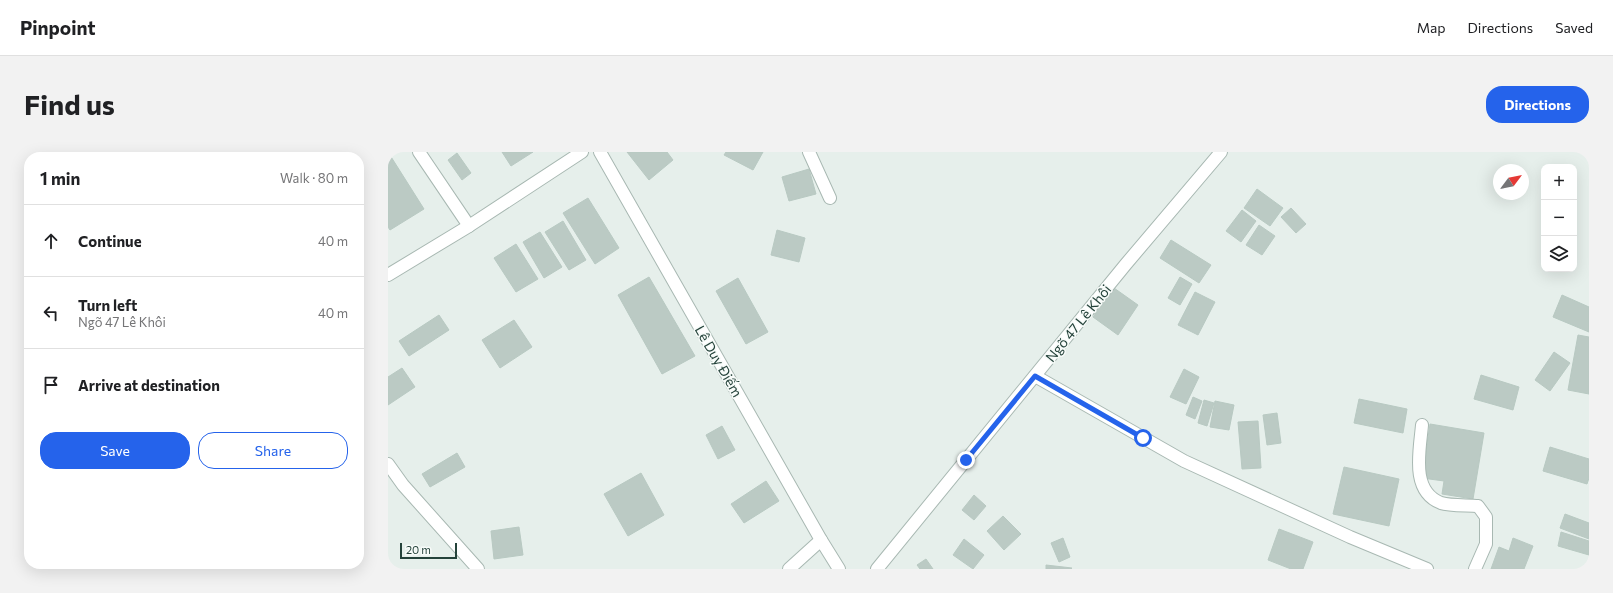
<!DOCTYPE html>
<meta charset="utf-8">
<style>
:root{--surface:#fff;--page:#f2f2f2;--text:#202124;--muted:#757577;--line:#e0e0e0;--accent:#2563eb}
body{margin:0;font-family:Commissioner,sans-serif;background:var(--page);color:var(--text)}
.controls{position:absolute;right:12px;top:12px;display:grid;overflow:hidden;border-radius:8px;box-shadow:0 4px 16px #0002}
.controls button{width:36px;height:36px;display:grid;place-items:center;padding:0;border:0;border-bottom:1px solid var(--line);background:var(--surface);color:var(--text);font:20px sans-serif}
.compass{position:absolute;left:1105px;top:12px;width:36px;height:36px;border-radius:50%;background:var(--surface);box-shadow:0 4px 16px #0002;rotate:58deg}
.scale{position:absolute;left:12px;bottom:10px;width:57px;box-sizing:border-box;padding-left:4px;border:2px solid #24423a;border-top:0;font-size:11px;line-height:14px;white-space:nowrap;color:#24423a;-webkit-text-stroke:3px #f7fbf9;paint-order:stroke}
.stop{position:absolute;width:12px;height:12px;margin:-9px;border:3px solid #2563eb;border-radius:50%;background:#fff}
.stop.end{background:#2563eb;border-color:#fff;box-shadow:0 1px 4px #0008}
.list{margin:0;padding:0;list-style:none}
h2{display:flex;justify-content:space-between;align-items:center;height:52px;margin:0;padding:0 16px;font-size:17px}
h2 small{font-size:13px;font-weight:400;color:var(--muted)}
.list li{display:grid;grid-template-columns:26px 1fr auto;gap:12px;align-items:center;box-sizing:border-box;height:72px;padding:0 16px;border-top:1px solid var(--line)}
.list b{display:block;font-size:15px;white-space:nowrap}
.list p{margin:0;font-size:13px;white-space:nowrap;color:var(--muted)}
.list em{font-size:13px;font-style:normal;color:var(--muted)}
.actions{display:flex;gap:8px;padding:12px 16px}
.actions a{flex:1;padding:9px 0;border:1px solid var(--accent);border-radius:16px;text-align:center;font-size:14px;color:var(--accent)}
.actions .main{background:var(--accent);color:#fff}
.icon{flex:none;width:22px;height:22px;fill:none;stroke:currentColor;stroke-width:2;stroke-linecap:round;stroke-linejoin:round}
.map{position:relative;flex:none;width:1201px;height:417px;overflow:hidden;border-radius:16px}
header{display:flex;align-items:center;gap:24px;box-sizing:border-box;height:56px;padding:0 20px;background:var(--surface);border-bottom:1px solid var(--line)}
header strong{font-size:19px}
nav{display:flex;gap:22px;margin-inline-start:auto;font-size:14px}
.intro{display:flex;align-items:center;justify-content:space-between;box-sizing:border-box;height:96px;padding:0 24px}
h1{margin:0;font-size:28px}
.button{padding:10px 18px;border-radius:16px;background:var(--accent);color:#fff;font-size:14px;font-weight:700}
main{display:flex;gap:24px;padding:0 24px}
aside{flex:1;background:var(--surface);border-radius:16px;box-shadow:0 4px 16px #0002}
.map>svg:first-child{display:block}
</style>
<header>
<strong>Pinpoint</strong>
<nav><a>Map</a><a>Directions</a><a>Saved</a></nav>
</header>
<div class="intro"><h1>Find us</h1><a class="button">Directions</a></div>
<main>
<aside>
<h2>1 min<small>Walk · 80 m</small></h2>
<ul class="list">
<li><svg class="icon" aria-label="ahead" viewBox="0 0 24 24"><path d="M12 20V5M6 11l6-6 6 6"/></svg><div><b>Continue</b></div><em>40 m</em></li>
<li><svg class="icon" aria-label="left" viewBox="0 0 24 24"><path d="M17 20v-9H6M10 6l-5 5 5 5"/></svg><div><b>Turn left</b><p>Ngõ 47 Lê Khôi</p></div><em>40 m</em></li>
<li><svg class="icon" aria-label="arrive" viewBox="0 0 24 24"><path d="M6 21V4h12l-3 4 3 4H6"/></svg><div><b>Arrive at destination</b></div></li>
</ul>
<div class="actions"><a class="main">Save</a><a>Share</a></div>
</aside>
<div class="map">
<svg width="1201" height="417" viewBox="0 0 1201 417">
<rect width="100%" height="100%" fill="#e6efeb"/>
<!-- building -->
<g fill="#bbcac4" stroke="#b8c9c2">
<polygon points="0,0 36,57 2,78 0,75"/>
<polygon points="114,0 145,0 123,14"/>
<polygon points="239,0 279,0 285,8 261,28"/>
<polygon points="338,0 375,0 365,18 336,3"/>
<polygon points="69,1 83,21 74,28 60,8"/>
<polygon points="421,17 428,42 401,49 394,25"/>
<polygon points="869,37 895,56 882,74 856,56"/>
<polygon points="200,46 231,96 207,112 175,61"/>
<polygon points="903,56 918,72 908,81 893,65"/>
<polygon points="854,58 868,69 853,90 838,79"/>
<polygon points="175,69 198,108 181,118 157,80"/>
<polygon points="871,73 887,84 874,103 858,93"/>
<polygon points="389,78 417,86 411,110 383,103"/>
<polygon points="152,80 174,115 156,126 135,90"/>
<polygon points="783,88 823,113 811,131 772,106"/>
<polygon points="128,92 150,127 128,140 106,106"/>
<polygon points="261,125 307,204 274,222 230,143"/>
<polygon points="792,125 804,132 792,153 780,146"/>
<polygon points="350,126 380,180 358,192 328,139"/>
<polygon points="726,136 750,153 730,183 705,165"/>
<polygon points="807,140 827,150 810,183 790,173"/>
<polygon points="1174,143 1201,155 1201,180 1165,165"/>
<polygon points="51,163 61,178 21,204 11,189"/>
<polygon points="126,168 144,195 112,216 94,188"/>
<polygon points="1190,183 1201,185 1201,242 1180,238"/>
<polygon points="1166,200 1182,211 1162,239 1147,228"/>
<polygon points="14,216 27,235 0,253 0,225"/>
<polygon points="796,217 811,225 798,252 782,245"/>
<polygon points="1093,223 1131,235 1125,258 1086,247"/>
<polygon points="805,245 814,249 807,267 798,263"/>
<polygon points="971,247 1019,257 1015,281 966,271"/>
<polygon points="816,248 826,251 819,274 810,271"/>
<polygon points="827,249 846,253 841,278 822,275"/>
<polygon points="889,261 893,291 879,293 875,263"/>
<polygon points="870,269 873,316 854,317 850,270"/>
<polygon points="1042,272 1096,281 1085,347 1054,342 1056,329 1034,326"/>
<polygon points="334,274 347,298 330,307 318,283"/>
<polygon points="1162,295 1201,307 1201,326 1199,332 1155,319"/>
<polygon points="69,301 77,315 42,335 34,322"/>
<polygon points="956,315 1011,327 1001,374 945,362"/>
<polygon points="253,321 276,363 240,384 216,342"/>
<polygon points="378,329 391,349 356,371 343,352"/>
<polygon points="586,343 598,354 586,368 574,358"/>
<polygon points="1177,362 1201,371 1201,387 1172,376"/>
<polygon points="615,364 633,382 616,398 599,379"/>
<polygon points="131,375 135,403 106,407 103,379"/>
<polygon points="891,377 925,390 915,417 903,417 880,408"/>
<polygon points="1173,380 1201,389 1201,403 1170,394"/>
<polygon points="675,386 682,405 671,410 663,391"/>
<polygon points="1125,386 1145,394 1136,417 1103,417 1111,395 1121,399"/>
<polygon points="576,387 596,403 585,417 565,403"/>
<polygon points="538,407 545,417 532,417 529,413"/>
<polygon points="658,413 684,416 683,417 658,417"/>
</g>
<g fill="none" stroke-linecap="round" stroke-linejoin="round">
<defs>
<g id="minor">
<polyline points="31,0 81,74"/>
<polyline points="212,0 433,388 451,417"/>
<polyline points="421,0 442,46"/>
<polyline points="0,123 81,74 194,0"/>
<polyline points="647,224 796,309 962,385 1039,417"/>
<path d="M 1034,273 C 1032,298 1022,339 1053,351 C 1062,354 1080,353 1090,354 L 1098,365 L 1098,392 L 1087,417"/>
<polyline points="0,312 15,333 90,417"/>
<polyline points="401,417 433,388"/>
<polyline points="489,417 738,112 833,0"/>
</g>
</defs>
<!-- minor casing -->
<use href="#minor" stroke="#a8b8b2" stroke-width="14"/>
<!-- minor -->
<use href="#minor" stroke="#fff" stroke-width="12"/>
</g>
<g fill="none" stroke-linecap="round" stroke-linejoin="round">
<!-- route -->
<polyline stroke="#2563eb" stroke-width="5" points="578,308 647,224 755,286"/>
</g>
<g text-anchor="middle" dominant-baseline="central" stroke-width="3" stroke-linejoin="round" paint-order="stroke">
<!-- street labels -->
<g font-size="14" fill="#24423a" stroke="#f7fbf9">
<text transform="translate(690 171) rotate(-51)">Ngõ 47 Lê Khôi</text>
<text transform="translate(331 209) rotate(60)">Lê Duy Điếm</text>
</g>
</g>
</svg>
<div class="controls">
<button>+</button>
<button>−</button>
<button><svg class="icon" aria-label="layers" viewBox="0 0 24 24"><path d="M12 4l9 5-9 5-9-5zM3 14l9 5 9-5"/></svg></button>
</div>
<svg class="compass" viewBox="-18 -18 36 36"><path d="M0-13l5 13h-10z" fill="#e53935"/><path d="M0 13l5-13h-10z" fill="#757577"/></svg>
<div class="scale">20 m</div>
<div class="stop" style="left:755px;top:286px"></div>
<div class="stop end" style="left:578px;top:308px"></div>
</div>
</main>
